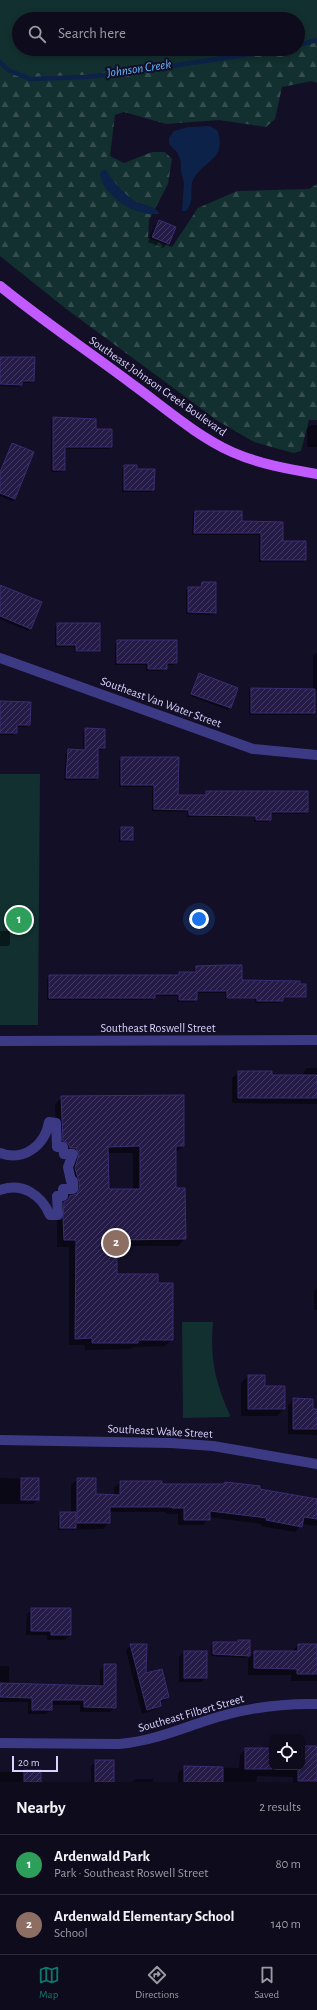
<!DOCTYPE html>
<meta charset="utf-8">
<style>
:root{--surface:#0e0b1c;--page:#1c1929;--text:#f1f3f6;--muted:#9b9ba3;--line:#2e2b3b;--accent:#0f766e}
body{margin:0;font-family:"Alegreya Sans",sans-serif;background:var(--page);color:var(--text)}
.controls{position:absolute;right:12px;bottom:12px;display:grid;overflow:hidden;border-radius:8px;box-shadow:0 2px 6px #0003}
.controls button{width:36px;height:36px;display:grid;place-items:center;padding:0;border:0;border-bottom:1px solid var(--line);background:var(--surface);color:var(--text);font:20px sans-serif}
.scale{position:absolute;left:12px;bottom:10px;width:46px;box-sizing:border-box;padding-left:4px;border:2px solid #d9d4ff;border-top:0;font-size:11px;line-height:14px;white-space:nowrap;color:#d9d4ff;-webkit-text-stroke:3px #130f26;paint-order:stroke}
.you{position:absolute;left:199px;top:919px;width:14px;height:14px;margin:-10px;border:3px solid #fff;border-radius:50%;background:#1a73e8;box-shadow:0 0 0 6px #1a73e833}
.badge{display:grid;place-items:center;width:26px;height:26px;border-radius:50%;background:var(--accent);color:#fff;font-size:13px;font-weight:700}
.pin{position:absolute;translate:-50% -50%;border:2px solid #fff;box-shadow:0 1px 4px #0006}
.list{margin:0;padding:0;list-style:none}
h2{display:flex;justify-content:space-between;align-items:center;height:52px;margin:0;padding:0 16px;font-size:17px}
h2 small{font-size:13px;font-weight:400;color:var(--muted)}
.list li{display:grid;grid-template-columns:26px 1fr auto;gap:12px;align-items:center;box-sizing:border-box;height:60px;padding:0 16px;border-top:1px solid var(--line)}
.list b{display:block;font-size:15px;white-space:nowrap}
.list p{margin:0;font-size:13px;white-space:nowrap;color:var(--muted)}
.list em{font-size:13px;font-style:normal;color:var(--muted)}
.icon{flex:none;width:22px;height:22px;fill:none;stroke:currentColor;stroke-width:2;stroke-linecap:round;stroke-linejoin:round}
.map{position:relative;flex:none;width:317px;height:1782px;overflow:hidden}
.search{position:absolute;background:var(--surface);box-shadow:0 2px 6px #0003;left:12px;right:12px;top:12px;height:44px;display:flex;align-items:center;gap:10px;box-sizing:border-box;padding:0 14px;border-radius:22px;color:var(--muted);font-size:15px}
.sheet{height:172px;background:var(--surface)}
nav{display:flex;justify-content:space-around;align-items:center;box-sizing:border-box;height:56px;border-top:1px solid var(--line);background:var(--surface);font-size:11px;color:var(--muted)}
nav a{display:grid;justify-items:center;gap:2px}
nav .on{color:var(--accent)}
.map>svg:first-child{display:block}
</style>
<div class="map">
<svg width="317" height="1782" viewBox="0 0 317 1782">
<defs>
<pattern id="forest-firs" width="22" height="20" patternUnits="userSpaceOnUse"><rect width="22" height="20" fill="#12302f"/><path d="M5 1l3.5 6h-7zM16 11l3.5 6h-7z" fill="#344d4e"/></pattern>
<pattern id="building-hatch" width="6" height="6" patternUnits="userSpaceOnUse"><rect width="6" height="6" fill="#241b47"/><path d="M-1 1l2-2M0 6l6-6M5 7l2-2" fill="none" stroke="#433b63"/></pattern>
</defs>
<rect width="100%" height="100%" fill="#130f26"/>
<!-- forest -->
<path fill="url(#forest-firs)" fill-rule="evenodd" d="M 0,0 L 317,0 L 317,83 L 312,81 L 282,87 L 275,119 L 266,127 L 219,120 L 166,124 L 124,112 L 115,115 L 110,156 L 124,163 L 152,152 L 165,152 L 172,159 L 168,184 L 149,220 L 148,238 L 172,247 L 198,208 L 237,191 L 309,189 L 317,184 L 317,420 L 309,420 L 301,451 L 293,453 L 254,442 L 218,421 L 65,308 L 0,256 ZM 19,19 L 298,19 L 298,49 L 19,49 Z"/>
<!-- park -->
<g fill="#12302f">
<polygon points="0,0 317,0 317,39 298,41 298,19 19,19 19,49 246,49 219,53 215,68 6,74 0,70"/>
<polygon points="0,774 40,774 38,1025 0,1025"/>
<path d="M 182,1322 L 213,1322 C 210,1358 215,1382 230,1415 L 229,1417 L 183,1418 Z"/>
</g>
<!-- water -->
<g fill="#0c2248">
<path d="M 210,126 L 218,131 C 226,160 206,159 194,178 C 188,189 196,199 186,211 L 182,211 L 184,183 L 181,171 L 181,162 L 177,152 L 169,144 L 169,138 L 174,131 L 188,127 Z"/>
<path d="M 102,170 L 106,170 C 111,179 126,196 135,201 C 143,205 155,206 160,214 C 155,214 150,215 144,213 C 127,210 102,192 100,174 Z"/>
</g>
<!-- shadow -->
<g fill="#0007" fill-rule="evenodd">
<polygon points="159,221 168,243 163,248 148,242 154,226"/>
<polygon points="0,358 33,381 31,383 21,383 19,387 0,386"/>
<polygon points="54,418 95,430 111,447 109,449 64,449 64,469 62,472 51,472 51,420"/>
<polygon points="311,425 317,425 317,447 307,447 307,429"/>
<polygon points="12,444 14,499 12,501 0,496 0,470"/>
<polygon points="125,466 136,470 153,490 151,492 122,492 122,469"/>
<polygon points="195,512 241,512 241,522 282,542 305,560 303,562 259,562 259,535 192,535 193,514"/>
<polygon points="202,583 215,612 213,615 186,614 186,590 189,588 200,588"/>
<polygon points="0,588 41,603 28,631 0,619"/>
<polygon points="57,624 99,650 97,652 74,652 74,647 55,647 55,626"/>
<polygon points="118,641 176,663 173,665 166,665 163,671 146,671 146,665 115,665 115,644"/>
<polygon points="316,653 317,653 317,691 314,691 314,713 311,715 249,715 249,692 251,689 313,690 313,655"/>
<polygon points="199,675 237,689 228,710 190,696"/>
<polygon points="0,702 29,725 27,727 16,727 16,732 13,735 0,735"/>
<polygon points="85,729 104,730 104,747 102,750 97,750 97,778 95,780 64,780 66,753 69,750 83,751 83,732"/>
<polygon points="122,758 177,796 204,796 206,792 307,792 307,812 304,814 270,814 270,820 268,822 254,822 254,817 187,817 187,812 152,811 152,787 119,787 119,760"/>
<polygon points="121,828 132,840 130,842 119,842 119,830"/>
<polygon points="0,931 10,931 10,944 8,946 0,946"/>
<polygon points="196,967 241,981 299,985 305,996 303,998 282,998 280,1003 255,1003 255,999 225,999 225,993 196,993 196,1000 194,1002 177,1002 177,996 154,996 152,1000 47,1000 47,978 49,976 177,975 179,973 194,973"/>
<polygon points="307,1068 317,1068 317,1104 232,1103 232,1078 239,1072 271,1076 301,1076"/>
<path d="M 62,1097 L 183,1146 L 175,1153 L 175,1189 L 185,1239 L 178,1246 L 116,1246 L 116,1275 L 157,1284 L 172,1339 L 165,1346 L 133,1347 L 130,1349 L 85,1350 L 85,1345 L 69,1345 L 69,1247 L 57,1247 L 57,1210 L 70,1196 L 73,1196 L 73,1161 L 57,1148 L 55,1104 ZM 108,1153 L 133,1153 L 133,1190 L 108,1190 Z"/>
<polygon points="317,1288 317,1310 314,1310 314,1291"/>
<polygon points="248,1376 264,1387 284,1387 284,1409 277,1416 241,1416 241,1383"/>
<polygon points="293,1399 312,1410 317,1410 317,1435 288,1434 288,1405"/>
<polygon points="0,1478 38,1479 38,1499 33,1504 0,1504"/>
<polygon points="78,1479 95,1495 114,1496 114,1488 120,1482 161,1485 223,1485 225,1483 317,1499 317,1526 302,1524 295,1532 261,1526 261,1524 209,1517 203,1525 178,1525 178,1514 166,1514 166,1512 109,1512 109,1523 103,1529 58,1530 58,1516 61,1513 71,1513 71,1485"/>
<polygon points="32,1609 70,1609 70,1635 65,1640 47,1640 47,1635 26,1635 27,1614"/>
<polygon points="238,1641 249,1655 246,1658 211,1656 211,1646 214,1643 236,1643"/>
<polygon points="131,1645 145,1674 168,1697 160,1703 160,1705 155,1710 142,1714 126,1650"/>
<polygon points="298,1645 317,1645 317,1681 291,1681 291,1675 248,1675 248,1659 255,1652 291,1652"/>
<polygon points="184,1652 206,1678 201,1682 179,1682 179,1657"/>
<polygon points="105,1665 115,1707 110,1712 80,1712 80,1705 51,1705 51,1709 46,1714 28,1714 28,1702 0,1702 0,1666 9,1666 9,1684 100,1687 100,1670"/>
<polygon points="272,1748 272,1767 302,1767 302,1748 317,1748 317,1782 293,1782 293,1777 257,1776 256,1782 178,1782 178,1773 184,1767 239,1768 240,1755 246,1749"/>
<polygon points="96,1761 113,1782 91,1782 91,1766"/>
<polygon points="40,1771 40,1782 0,1782 0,1772"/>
<polygon points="136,1779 153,1779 153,1782 132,1782"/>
</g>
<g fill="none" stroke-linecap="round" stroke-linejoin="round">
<!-- stream -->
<g stroke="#0c2248" stroke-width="4.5">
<polyline points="298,45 317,40"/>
<polyline points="0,62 8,70 30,79 87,77 145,70 283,49"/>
</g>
</g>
<!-- building -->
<g fill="url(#building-hatch)" stroke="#3b2d73" fill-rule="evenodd">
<polygon points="159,220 176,227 169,244 152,237"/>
<polygon points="0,357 35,357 34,381 22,381 22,385 0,384"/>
<polygon points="53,417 96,419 96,429 112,429 112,447 65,447 65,470 53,470"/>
<polygon points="12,443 34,452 15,499 0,493 0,472"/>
<polygon points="124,465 137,465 137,469 155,469 154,490 124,490"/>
<polygon points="195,511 242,511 242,521 283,522 283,541 306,541 306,560 261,560 261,533 194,533"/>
<polygon points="202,582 216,582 216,613 188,612 188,587 201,587"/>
<polygon points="0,585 42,602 31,629 0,616"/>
<polygon points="57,623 100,623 100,651 76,651 76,645 57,645"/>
<polygon points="117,640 177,640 177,663 167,663 167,669 148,669 148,663 117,663"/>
<polygon points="199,673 238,688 231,708 191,694"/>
<polygon points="251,688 315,689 315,713 251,713"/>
<polygon points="0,701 31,702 30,725 17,725 17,733 0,733"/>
<polygon points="85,728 105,729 105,748 98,748 98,778 66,778 68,749 85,750"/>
<polygon points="121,757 179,757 178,795 206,795 206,791 308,791 308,812 271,812 271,820 256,820 256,816 189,815 189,810 154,809 154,785 121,785"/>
<rect x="121" y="827" width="12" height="13"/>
<polygon points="226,965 242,965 242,980 300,981 300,984 306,984 306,997 283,997 283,1001 257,1001 257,998 227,998 227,991 197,991 197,1000 179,1000 179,994 155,994 155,998 49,998 49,975 179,975 179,972 196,972 196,966"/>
<polygon points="238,1071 272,1071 272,1075 317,1075 317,1098 238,1098"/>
<path d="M 184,1095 L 184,1146 L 176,1146 L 176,1188 L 185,1188 L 186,1239 L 117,1240 L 117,1274 L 158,1274 L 158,1283 L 173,1283 L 173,1340 L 138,1340 L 138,1343 L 92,1343 L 92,1338 L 75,1339 L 76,1240 L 64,1240 L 63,1219 L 64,1202 L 68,1200 L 70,1196 L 77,1194 L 79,1189 L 79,1181 L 75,1168 L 79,1154 L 76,1148 L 70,1148 L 68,1143 L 63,1141 L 61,1096 ZM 140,1146 L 140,1189 L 109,1189 L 108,1147 Z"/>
<polygon points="248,1375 265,1375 265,1386 285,1386 285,1409 248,1409"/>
<polygon points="293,1398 313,1399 313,1409 317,1409 317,1429 293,1429"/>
<rect x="21" y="1478" width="18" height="22"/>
<polygon points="77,1478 96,1478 96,1494 120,1495 120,1481 162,1481 162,1484 224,1484 225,1482 260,1486 260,1489 317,1499 317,1519 304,1517 302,1527 266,1520 267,1518 210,1511 210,1520 184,1520 184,1508 172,1508 172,1507 110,1507 110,1523 77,1523"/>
<rect x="60" y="1512" width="16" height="16"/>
<polygon points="31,1608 71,1608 71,1635 51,1635 51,1631 31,1631"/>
<polygon points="238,1640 250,1640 250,1656 213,1654 213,1642 238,1642"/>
<polygon points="130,1644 147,1644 146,1673 162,1669 169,1697 160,1700 161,1706 147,1710"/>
<polygon points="298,1644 317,1644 317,1674 297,1674 297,1669 254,1668 254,1651 298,1651"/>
<rect x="184" y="1651" width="23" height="27"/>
<polygon points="104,1664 116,1664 116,1708 84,1707 84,1700 52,1700 52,1710 32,1710 32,1698 0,1697 0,1683 104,1686"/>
<polygon points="302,1746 317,1746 317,1781 298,1781 298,1767 302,1767"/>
<rect x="245" y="1748" width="27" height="21"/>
<rect x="95" y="1760" width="19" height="22"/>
<polygon points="184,1766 223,1767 223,1782 184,1782"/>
<rect x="24" y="1770" width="17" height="12"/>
</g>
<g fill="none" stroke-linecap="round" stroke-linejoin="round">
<!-- street -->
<g stroke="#3d3a85" stroke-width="10">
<polyline points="0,658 253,749 317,755"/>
<polyline points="0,1041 317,1040"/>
<path d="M 0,1153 C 24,1162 45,1145 49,1122 L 56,1123 L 57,1147 L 63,1147 L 64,1154 L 73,1154 L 68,1167 L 71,1181 L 73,1181 L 73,1189 L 63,1189 L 63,1196 L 57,1196 L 58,1215 L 50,1215 C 41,1195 23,1182 0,1190"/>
<polyline points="0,1440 171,1443 213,1446 317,1464"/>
<path d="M 0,1743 L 119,1744 C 151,1741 175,1731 205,1721 C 241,1709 279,1703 317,1704"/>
</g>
<!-- primary -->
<path stroke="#c25bff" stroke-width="10" d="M 0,286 C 43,321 88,351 132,384 C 164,407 195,435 232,452 C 259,464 288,469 317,474"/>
</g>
<g text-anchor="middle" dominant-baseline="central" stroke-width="4" stroke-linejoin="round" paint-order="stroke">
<!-- street labels -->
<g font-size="12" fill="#d9d4ff" stroke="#130f26">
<text transform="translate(158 386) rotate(35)">Southeast Johnson Creek Boulevard</text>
<text transform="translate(161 702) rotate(20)">Southeast Van Water Street</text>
<text x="158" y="1028">Southeast Roswell Street</text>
<text transform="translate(160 1431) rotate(3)">Southeast Wake Street</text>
<text transform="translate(191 1713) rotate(-16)">Southeast Filbert Street</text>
</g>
<!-- water labels -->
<g font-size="13" font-style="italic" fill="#62b6ff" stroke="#130f26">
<text transform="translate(139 69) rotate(-8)">Johnson Creek</text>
</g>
</g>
</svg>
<div class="controls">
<button><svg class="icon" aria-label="locate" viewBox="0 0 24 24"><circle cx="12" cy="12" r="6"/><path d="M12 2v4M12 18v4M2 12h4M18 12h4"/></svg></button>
</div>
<div class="scale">20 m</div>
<div class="you"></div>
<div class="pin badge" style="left:19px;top:920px;background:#2e9e5b">1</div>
<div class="pin badge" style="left:116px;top:1243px;background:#8d6e63">2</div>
<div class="search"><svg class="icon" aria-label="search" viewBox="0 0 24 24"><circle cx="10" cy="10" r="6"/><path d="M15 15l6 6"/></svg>Search here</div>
</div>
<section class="sheet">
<h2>Nearby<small>2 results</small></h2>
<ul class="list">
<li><span class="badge" style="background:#2e9e5b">1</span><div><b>Ardenwald Park</b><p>Park · Southeast Roswell Street</p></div><em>80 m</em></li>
<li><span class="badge" style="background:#8d6e63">2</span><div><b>Ardenwald Elementary School</b><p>School</p></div><em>140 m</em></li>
</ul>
</section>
<nav>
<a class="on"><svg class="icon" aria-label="map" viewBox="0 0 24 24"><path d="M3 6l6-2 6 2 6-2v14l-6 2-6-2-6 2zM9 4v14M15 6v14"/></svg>Map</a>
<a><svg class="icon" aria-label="directions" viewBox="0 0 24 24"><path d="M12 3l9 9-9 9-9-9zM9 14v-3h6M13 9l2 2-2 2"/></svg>Directions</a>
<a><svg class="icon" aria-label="saved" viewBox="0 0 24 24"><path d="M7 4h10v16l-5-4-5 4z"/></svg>Saved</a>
</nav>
